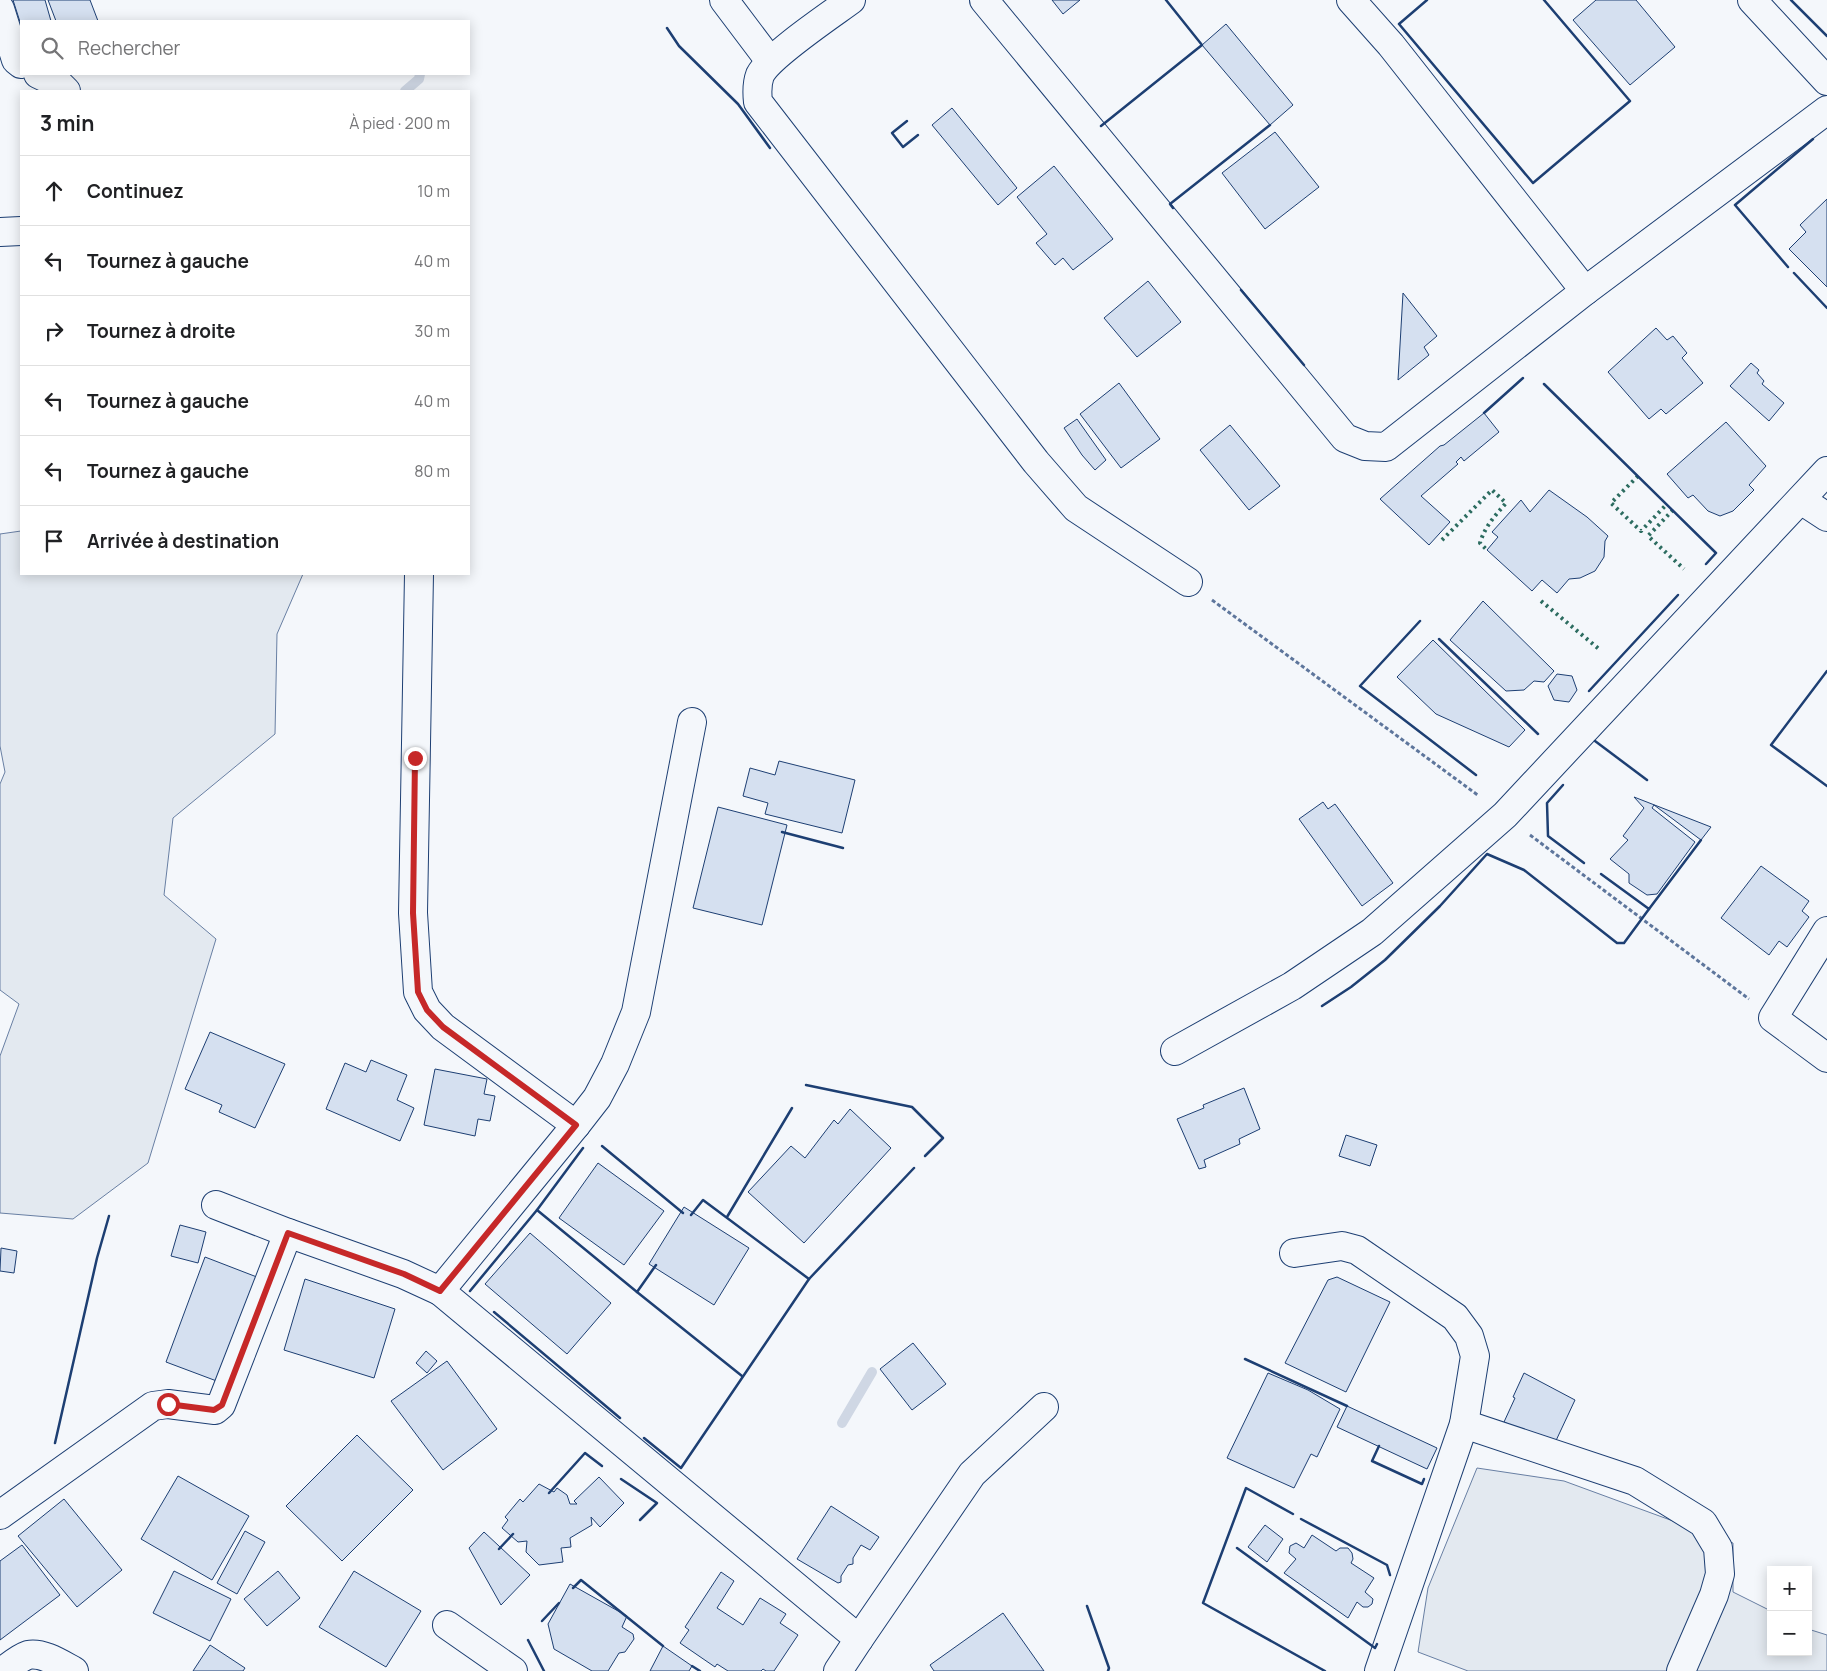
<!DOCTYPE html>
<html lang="fr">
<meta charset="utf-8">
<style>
:root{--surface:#fff;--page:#f2f2f2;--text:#202124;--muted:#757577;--line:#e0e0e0}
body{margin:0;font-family:Manrope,sans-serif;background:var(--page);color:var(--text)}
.controls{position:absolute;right:15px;bottom:15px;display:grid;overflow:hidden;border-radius:0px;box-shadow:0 2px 12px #0003}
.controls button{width:45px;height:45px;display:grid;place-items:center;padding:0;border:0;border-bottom:1px solid var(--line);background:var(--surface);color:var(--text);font:25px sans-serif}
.stop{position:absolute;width:15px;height:15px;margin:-11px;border:4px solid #c62828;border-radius:50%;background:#fff}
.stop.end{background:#c62828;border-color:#fff;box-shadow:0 1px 5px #0008}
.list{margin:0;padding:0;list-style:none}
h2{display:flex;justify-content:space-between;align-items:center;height:65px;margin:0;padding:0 20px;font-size:21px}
h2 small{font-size:16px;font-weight:400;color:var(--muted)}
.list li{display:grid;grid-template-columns:32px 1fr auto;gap:15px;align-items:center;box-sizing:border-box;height:70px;padding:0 20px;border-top:1px solid var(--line)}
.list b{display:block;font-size:19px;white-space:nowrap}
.list em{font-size:16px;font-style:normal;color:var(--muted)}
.icon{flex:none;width:28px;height:28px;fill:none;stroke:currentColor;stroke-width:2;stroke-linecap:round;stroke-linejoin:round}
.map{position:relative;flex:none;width:1827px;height:1671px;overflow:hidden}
.search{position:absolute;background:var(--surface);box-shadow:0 2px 12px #0003;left:20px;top:20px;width:450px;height:55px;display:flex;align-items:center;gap:12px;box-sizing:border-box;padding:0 18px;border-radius:0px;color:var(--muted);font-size:19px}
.panel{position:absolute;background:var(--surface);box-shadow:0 2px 12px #0003;left:20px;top:90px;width:450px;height:485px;border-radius:0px}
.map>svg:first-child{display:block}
</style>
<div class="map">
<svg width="1827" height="1671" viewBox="0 0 1827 1671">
<rect width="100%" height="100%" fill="#f4f7fb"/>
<!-- green -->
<g fill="#e3e9f0" stroke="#687fa3">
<polygon points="21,531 21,574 303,574 277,634 275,734 173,818 164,895 216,939 148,1163 73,1219 0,1213 0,1056 19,1004 0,990 0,784 5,772 0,746 0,534"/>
<polygon points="1477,1468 1564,1481 1733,1543 1733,1592 1771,1611 1771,1652 1808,1652 1808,1629 1827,1635 1827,1671 1468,1671 1418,1652 1428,1588"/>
</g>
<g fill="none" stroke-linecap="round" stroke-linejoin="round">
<!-- stream -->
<g stroke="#cfd7e4" stroke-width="10">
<polyline points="405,91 419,79 420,74"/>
<polyline points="842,1423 872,1372"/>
</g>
</g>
<!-- building -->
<g fill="#d5e0f0" stroke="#1d3f73">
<polygon points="13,0 45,0 51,21 21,21 21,25"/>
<polygon points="48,0 90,0 98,21 56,21"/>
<polygon points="1052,0 1080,0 1063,14"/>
<polygon points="1596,0 1636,0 1675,47 1630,85 1573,20"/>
<polygon points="1226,24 1293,105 1270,125 1202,45"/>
<polygon points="952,108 1017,188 998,205 932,125"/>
<polygon points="1275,132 1319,187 1265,229 1222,173"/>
<polygon points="1054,166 1113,239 1073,270 1063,258 1055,265 1036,243 1047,234 1017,197"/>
<polygon points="1827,199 1827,287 1789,249 1806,232 1800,225"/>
<polygon points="1148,281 1181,322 1137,357 1104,318"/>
<polygon points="1403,293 1437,336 1424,347 1429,355 1398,380"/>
<polygon points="1656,328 1667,340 1673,336 1687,353 1682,358 1703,383 1666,414 1661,409 1649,419 1608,372"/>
<polygon points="1751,363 1759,370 1757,373 1764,381 1762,384 1784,403 1769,421 1730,386"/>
<polygon points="1119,383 1160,439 1121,468 1080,414"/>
<polygon points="1484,413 1499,432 1464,461 1461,457 1456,462 1458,464 1421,496 1450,522 1429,545 1380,499 1440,446 1444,445"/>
<polygon points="1077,419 1106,460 1095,470 1082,455 1064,428"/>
<polygon points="1726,422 1766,466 1749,485 1754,490 1733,511 1720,516 1708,511 1693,495 1688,498 1667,474"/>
<polygon points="1230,425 1280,486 1249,510 1200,450"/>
<polygon points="1549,490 1587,517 1608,536 1605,541 1604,557 1595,571 1580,578 1569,579 1557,593 1542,580 1532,591 1487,550 1498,537 1492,532 1521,500 1530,512"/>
<polygon points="1483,601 1554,671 1544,682 1534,681 1524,690 1506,691 1450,640"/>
<polygon points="1433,640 1525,730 1509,747 1436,714 1397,677"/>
<polygon points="1557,674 1572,676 1577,690 1569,702 1554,700 1548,686"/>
<polygon points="779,761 855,780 842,833 765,814 768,803 743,796 750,768 775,775"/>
<polygon points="1634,797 1711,827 1701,840 1654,805 1652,808 1695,842 1657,894 1647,895 1629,883 1629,874 1610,859 1628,840 1623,836 1644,808"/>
<polygon points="1323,802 1328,809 1335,804 1393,883 1362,906 1299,819"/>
<polygon points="718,807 787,825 762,925 693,908"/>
<polygon points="1761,866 1809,901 1802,911 1809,917 1787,947 1779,941 1769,955 1721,918"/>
<polygon points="210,1032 285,1064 255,1128 219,1112 222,1105 185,1089"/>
<polygon points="371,1060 407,1075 397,1100 414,1108 400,1141 326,1109 345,1063 366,1072"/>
<polygon points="435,1069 487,1079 484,1094 495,1096 490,1121 478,1119 475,1136 424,1125"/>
<polygon points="1244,1088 1260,1129 1239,1139 1240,1144 1204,1160 1206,1167 1199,1169 1177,1119 1204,1108 1203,1105"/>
<polygon points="850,1109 891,1148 804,1243 748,1192 791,1146 805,1158 834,1120 838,1124"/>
<polygon points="1346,1135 1377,1145 1370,1166 1339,1156"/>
<polygon points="598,1163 664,1211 624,1265 559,1218"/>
<polygon points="684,1207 749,1248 714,1305 649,1264"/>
<polygon points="180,1225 206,1232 198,1263 171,1256"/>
<polygon points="530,1233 611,1303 567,1354 485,1284"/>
<polygon points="1,1248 17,1251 14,1273 0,1271"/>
<polygon points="205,1257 262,1279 222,1383 166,1362"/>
<polygon points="1337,1277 1390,1302 1346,1392 1285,1363 1328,1280"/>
<polygon points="305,1279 395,1309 374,1378 284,1350"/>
<polygon points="913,1343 946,1384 912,1410 880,1369"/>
<polygon points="426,1351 437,1361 427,1373 416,1363"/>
<polygon points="447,1361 497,1429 443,1470 391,1401"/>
<polygon points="1268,1373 1308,1390 1340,1409 1317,1457 1311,1454 1294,1488 1227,1458"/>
<polygon points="1524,1373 1575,1400 1553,1447 1504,1422 1515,1398 1513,1397"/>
<polygon points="1347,1406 1437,1448 1427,1469 1337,1427"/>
<polygon points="357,1435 413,1490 342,1561 286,1506"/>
<polygon points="178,1476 249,1516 212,1580 141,1539"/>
<polygon points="599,1477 624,1503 600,1527 591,1517 592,1525 570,1538 571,1547 561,1548 563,1562 539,1565 526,1552 527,1541 518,1542 502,1528 508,1520 505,1517 520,1499 523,1502 539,1484 554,1492 557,1488 567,1495 570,1504 577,1504 574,1501"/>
<polygon points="64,1499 122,1570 77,1607 18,1536"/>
<polygon points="831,1506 879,1537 870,1550 861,1545 853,1558 853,1564 848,1565 841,1576 841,1582 838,1583 797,1559"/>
<polygon points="1265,1525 1283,1539 1267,1562 1248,1547"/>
<polygon points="245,1531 265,1542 237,1594 217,1583"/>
<polygon points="484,1532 530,1575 501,1605 469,1548"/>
<polygon points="1312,1535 1336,1551 1340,1548 1348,1548 1352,1553 1353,1559 1351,1563 1374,1578 1365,1592 1373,1599 1372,1604 1368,1607 1363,1607 1357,1602 1348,1618 1284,1573 1296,1559 1289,1553 1290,1546 1296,1543 1304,1548"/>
<polygon points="22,1545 60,1595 0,1640 0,1561"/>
<polygon points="174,1571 231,1599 210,1641 153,1613"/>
<polygon points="278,1571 300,1598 267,1626 244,1599"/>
<polygon points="354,1571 421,1611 386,1667 319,1627"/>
<polygon points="721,1572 734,1581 717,1608 743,1625 760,1598 786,1614 780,1623 798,1635 774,1671 766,1671 763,1669 761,1671 728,1671 717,1664 715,1667 680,1643 689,1630 685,1627"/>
<polygon points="570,1584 627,1616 622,1627 633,1634 634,1639 625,1652 619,1653 608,1671 592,1671 554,1649 548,1624"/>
<polygon points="1003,1613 1044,1671 934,1671 930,1665"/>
<polygon points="210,1645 245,1668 243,1671 193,1671"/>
<polygon points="663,1646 692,1666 689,1671 650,1671"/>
</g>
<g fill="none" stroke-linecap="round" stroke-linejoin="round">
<defs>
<g id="minor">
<polyline points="724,0 770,61"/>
<path d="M 851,0 C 832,14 769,56 760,75 C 757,83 757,93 758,102 L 1036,462 L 1076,508 L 1188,582"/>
<polyline points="984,0 1345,438 1365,446 1386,447 1585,291 1827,110"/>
<polyline points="1351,0 1391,45 1585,291"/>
<polyline points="1752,0 1827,81"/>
<polyline points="0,9 16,60 21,64"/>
<polyline points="38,74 59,84 66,91"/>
<polyline points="0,232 21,231"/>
<polyline points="1801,500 1827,517"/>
<polyline points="419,574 413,913 418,992 427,1010 443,1027 576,1125"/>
<polyline points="692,722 636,1012 615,1064 597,1098 576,1125 440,1291 859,1639 838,1671"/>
<polyline points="1827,931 1773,1018 1827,1058"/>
<polyline points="1175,1051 1292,986 1372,932 1505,815 1827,471"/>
<polyline points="216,1205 288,1233 403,1274 440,1291"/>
<polyline points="1294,1253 1342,1246 1357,1250 1455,1317 1469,1336 1475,1356 1464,1424 1379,1671"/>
<polyline points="1464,1424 1635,1481 1703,1523 1718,1548 1720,1574 1714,1595 1681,1671"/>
<polyline points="0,1515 153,1406 168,1404 215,1410 221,1405 288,1233"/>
<polyline points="447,1625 513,1671"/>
<polyline points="859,1639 972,1474 1044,1407"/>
<path d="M 3,1671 C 10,1666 19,1658 28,1655 C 43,1652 61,1664 74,1671"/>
</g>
</defs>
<!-- minor casing -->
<use href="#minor" stroke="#1d3f73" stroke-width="30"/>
<!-- path -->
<g stroke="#5e769c" stroke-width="3" stroke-dasharray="4 2.5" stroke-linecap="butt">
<polyline points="1212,600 1479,796"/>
<polyline points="1530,835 1749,999"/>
</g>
<!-- minor -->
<use href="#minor" stroke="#f4f7fb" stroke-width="28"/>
<!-- hedge -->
<g stroke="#2c6c60" stroke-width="4" stroke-dasharray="2.5 4" stroke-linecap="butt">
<polyline points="1638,476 1611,503 1641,531 1667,504"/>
<polyline points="1673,510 1648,536 1684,569"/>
<path d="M 1442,540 L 1492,490 L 1506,503 C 1495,516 1485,526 1480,543 L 1487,550"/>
<polyline points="1541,601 1599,649"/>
</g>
<!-- wall -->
<g stroke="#1d3f73" stroke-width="2.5">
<polyline points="1427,0 1399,24 1533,183 1630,101 1544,0"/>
<polyline points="1791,0 1827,36"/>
<polyline points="667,28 679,46 738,104 770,148"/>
<polyline points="907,121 892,133 903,147 918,135"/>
<polyline points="1101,126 1202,45 1166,0"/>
<polyline points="1173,208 1170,204 1270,125"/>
<polyline points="1788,267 1735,205 1813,139"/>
<polyline points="1794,273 1827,308"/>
<polyline points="1241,290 1304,365"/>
<polyline points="1544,384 1716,553 1706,564"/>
<polyline points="1484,413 1523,378"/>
<polyline points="1420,621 1360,686 1476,775"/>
<polyline points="1439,639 1538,734"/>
<polyline points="1827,671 1771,745 1827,786"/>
<polyline points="1589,691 1678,595"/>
<polyline points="1595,741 1647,780"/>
<polyline points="1563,785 1547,803 1548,836 1584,863"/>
<polyline points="782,832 843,848"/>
<polyline points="1601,874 1649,909 1701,840"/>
<polyline points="1322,1006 1351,987 1385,960 1440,906 1487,854 1524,870 1617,943 1624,943 1649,909"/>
<polyline points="806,1085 912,1107 943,1138 925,1156"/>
<polyline points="602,1146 683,1213"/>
<polyline points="537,1210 637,1292 656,1265"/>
<polyline points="691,1215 703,1200 809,1279"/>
<polyline points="727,1217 792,1108"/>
<polyline points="470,1291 537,1210 583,1148"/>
<polyline points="637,1292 742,1376"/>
<polyline points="494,1312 620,1418"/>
<polyline points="1245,1359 1347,1406"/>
<polyline points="644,1438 681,1468 809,1279 914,1168"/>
<polyline points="55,1443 97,1258 109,1216"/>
<polyline points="1379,1446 1372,1461 1422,1484 1424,1479"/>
<polyline points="621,1479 657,1503 640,1520"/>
<polyline points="549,1493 585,1453 602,1466"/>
<polyline points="1293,1514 1246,1488 1203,1603 1325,1671"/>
<polyline points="1301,1519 1387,1565 1390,1575"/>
<polyline points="1237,1548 1375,1648 1377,1644"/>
<polyline points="499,1549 513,1534"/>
<polyline points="573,1588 581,1580 663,1646"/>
<polyline points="1087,1606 1109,1668 1108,1671"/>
<polyline points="542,1621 559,1603"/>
<polyline points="528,1640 544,1671"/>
<polyline points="692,1666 700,1671"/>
</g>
</g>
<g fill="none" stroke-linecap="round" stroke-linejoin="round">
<!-- route -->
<polyline stroke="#c62828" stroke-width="6" points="168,1404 214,1410 222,1405 288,1233 404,1274 440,1291 576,1125 443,1027 427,1010 418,992 413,913 415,758"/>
</g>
</svg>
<div class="controls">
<button>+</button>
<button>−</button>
</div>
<div class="stop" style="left:168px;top:1404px"></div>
<div class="stop end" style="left:415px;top:758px"></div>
<div class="search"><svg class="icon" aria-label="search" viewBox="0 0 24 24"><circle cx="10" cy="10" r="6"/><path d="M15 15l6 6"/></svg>Rechercher</div>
<section class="panel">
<h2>3 min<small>À pied · 200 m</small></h2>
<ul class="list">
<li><svg class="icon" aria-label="ahead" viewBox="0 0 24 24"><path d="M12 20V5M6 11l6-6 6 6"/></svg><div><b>Continuez</b></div><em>10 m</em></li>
<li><svg class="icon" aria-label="left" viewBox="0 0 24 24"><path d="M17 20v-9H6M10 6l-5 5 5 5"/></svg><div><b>Tournez à gauche</b></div><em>40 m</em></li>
<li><svg class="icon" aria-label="right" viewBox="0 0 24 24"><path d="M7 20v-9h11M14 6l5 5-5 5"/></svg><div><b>Tournez à droite</b></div><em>30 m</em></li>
<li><svg class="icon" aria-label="left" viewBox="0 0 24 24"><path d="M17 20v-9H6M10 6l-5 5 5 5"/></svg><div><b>Tournez à gauche</b></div><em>40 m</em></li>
<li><svg class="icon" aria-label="left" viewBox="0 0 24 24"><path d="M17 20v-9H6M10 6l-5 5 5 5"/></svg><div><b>Tournez à gauche</b></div><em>80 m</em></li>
<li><svg class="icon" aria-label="arrive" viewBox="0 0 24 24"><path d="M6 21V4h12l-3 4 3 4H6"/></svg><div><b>Arrivée à destination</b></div></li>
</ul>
</section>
</div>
